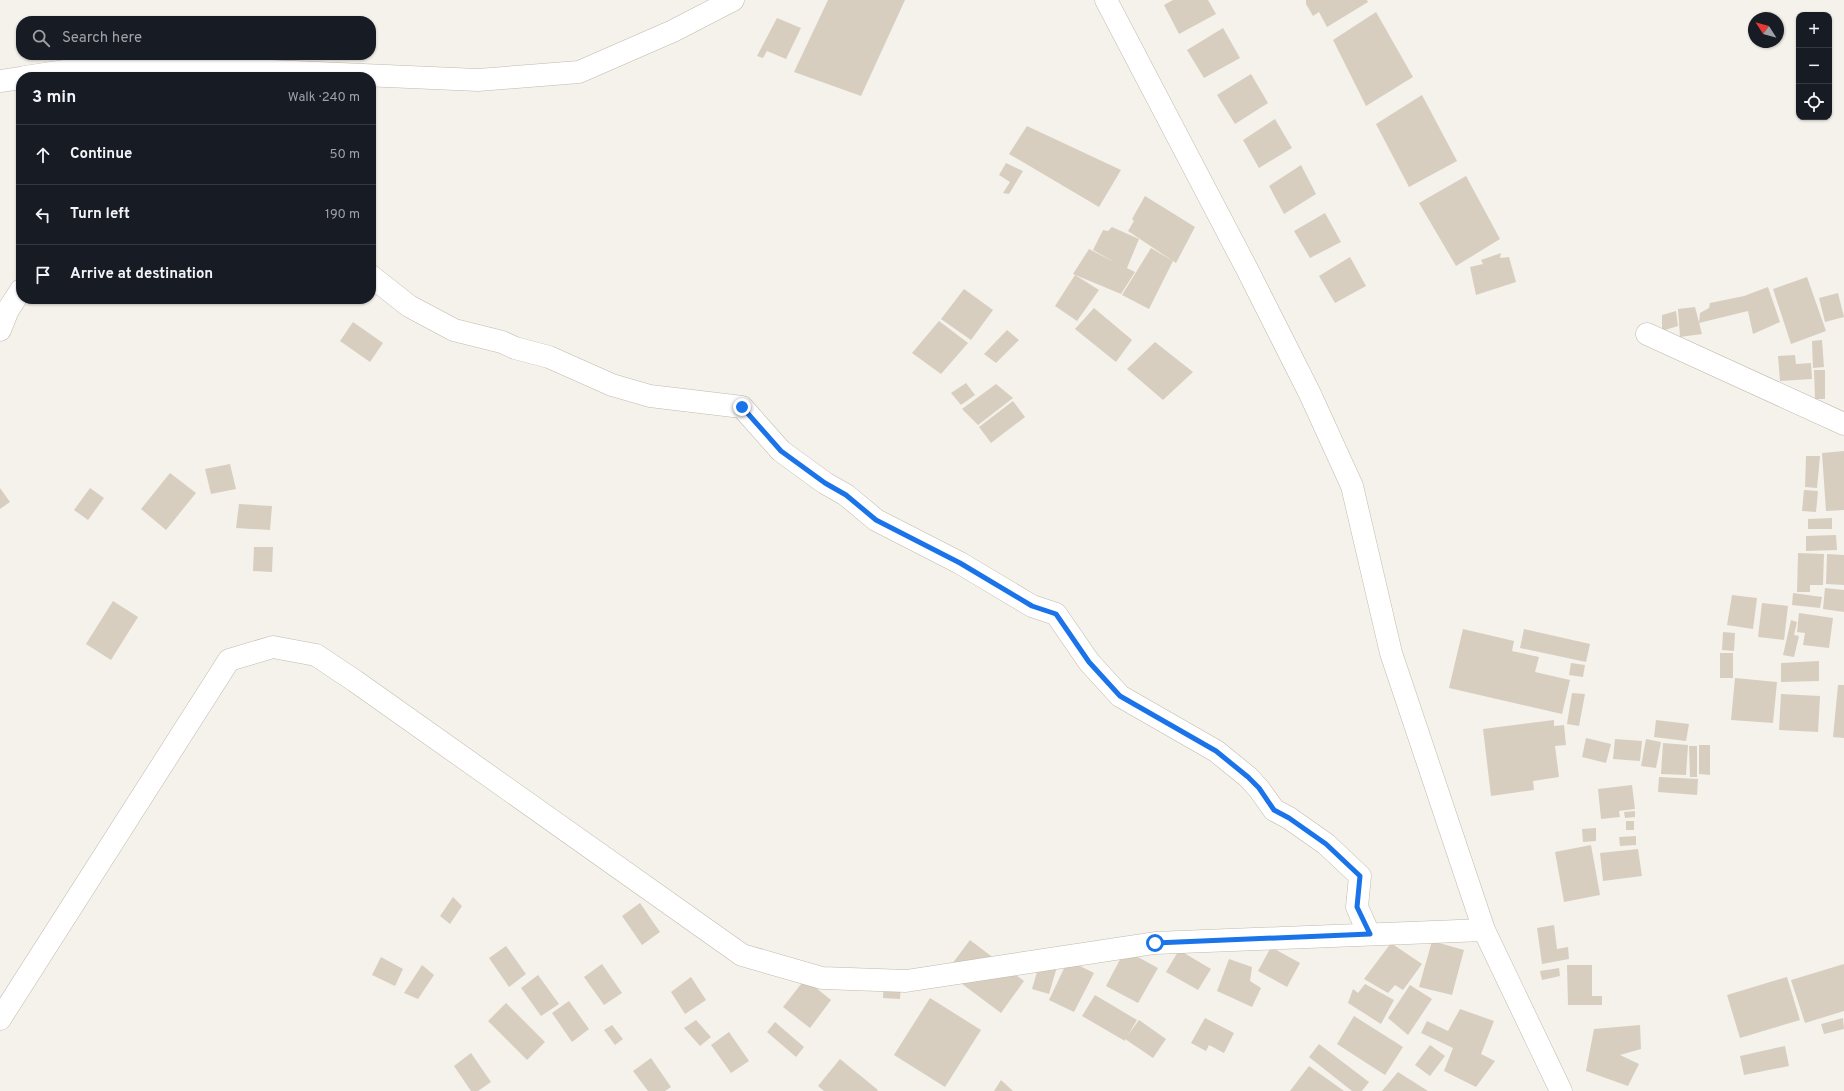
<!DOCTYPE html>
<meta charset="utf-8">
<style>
:root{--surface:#171b24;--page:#242831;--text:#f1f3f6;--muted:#9ea1a6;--line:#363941}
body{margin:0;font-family:Overpass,sans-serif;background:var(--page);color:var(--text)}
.controls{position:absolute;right:12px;top:12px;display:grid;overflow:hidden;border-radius:8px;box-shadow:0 1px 3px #0004}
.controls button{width:36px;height:36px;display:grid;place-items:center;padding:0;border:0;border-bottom:1px solid var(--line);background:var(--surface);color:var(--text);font:20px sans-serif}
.compass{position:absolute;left:1748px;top:12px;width:36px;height:36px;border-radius:50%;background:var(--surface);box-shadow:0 1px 3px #0004;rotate:306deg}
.stop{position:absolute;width:12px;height:12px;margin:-9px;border:3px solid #1a73e8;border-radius:50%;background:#fff}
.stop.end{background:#1a73e8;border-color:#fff;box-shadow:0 1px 4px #0008}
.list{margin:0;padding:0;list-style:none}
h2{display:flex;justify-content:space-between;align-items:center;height:52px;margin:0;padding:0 16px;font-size:17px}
h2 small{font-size:13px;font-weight:400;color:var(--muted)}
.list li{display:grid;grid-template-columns:26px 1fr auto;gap:12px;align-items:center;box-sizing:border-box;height:60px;padding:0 16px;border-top:1px solid var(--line)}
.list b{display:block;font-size:15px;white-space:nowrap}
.list em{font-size:13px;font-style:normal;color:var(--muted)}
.icon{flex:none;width:22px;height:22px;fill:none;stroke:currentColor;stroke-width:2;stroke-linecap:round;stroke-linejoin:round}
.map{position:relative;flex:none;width:1844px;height:1091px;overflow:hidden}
.search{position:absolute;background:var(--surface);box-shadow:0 1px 3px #0004;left:16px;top:16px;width:360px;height:44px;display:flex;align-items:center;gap:10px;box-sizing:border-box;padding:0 14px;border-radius:16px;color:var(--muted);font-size:15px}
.panel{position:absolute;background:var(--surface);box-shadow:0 1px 3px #0004;left:16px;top:72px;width:360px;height:232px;border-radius:16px}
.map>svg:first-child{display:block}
</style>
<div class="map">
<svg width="1844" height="1091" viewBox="0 0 1844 1091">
<rect width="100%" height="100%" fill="#f5f2eb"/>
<!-- building -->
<g fill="#d7cec0">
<polygon points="828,0 905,0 861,96 794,72"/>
<polygon points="1173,0 1208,0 1216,14 1179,34 1164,5"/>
<polygon points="1306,0 1367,0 1368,2 1327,27 1319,12 1313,16 1306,4"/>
<polygon points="1376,12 1413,77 1366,106 1333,40"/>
<polygon points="777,18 801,28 786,59 767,51 763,58 757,56"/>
<polygon points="1223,28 1240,58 1204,78 1187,50"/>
<polygon points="1251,74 1268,103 1235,124 1217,95"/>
<polygon points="1422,95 1457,161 1409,187 1376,124"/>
<polygon points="1275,119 1292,148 1259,168 1243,140"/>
<polygon points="1027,126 1121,170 1099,207 1009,154"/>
<polygon points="1006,163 1023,171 1009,194 1003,193 1010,182 999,175"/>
<polygon points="1301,165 1316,194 1284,214 1269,186"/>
<polygon points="1466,176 1500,239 1456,266 1419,203"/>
<polygon points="1145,196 1195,227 1176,263 1128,231 1134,221 1132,219"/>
<polygon points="1325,213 1341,242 1310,258 1294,231"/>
<polygon points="1112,227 1139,239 1127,268 1135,272 1121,294 1073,274 1089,249 1116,263 1093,250 1103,230 1108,231"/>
<polygon points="1151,248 1173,261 1149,309 1122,295"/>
<polygon points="1501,253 1500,258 1509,257 1516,282 1476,295 1470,267 1483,264 1481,260"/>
<polygon points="1350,257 1366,286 1335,303 1319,276"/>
<polygon points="1075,275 1099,290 1077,321 1055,306"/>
<polygon points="1807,277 1826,331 1791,344 1773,289"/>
<polygon points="1768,287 1780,322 1753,334 1748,311 1699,323 1700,313 1709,308 1710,303 1744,296"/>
<polygon points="964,289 993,310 971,340 941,319"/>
<polygon points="1838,293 1844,317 1825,322 1819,298"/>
<polygon points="1695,307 1702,334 1680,337 1678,309"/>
<polygon points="1094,308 1132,340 1116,362 1075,329"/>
<polygon points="1676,311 1678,326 1662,331 1662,315"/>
<polygon points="939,321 968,343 941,374 912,353"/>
<polygon points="353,322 383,343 370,362 340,341"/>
<polygon points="1007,330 1019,340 996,363 984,354"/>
<polygon points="1822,340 1824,367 1813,368 1812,341"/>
<polygon points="1155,342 1193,372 1163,400 1127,369"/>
<polygon points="1795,355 1796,364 1811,363 1812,379 1780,381 1778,356"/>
<polygon points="1814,370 1825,370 1825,399 1815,399"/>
<polygon points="966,383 975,395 961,405 951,393"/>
<polygon points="996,384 1013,398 978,425 962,409"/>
<polygon points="1013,401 1025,417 991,443 979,427"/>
<polygon points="1844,451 1844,510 1826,511 1822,453"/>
<polygon points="1806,456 1820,456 1817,488 1805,487"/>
<polygon points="230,464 236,489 211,494 205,469"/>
<polygon points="170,473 196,493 166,530 141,509"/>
<polygon points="0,488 10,502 0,509"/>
<polygon points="90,488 104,498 88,520 74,510"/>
<polygon points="1804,490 1818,491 1816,512 1802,511"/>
<polygon points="239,504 272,506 270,530 236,528"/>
<polygon points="1832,518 1832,529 1808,529 1808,519"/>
<polygon points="1836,535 1837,550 1806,551 1806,536"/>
<polygon points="254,547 273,547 272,572 253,571"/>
<polygon points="1798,553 1824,554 1823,585 1810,585 1810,592 1797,592"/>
<polygon points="1827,554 1844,555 1844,585 1826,584"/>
<polygon points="1825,588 1844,590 1844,612 1823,609"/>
<polygon points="1793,593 1822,597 1820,608 1792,605"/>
<polygon points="1732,595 1757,598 1753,629 1727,625"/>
<polygon points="113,601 138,617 111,660 86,644"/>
<polygon points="1762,603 1788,606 1784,640 1758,637"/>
<polygon points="1799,613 1833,618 1829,648 1803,645 1805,633 1797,632"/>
<polygon points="1791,620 1797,622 1794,635 1799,636 1794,657 1783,655"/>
<polygon points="1463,629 1514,641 1512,651 1539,657 1535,672 1570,680 1562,714 1449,688"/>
<polygon points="1524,629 1590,644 1586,662 1520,648"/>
<polygon points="1723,632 1735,633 1734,651 1722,650"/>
<rect x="1720" y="653" width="13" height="25"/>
<polygon points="1819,661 1819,681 1781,682 1781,663"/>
<polygon points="1571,663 1585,665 1583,677 1569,675"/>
<polygon points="1735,678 1777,682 1773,723 1731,720"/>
<polygon points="1838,685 1844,685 1844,738 1833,737"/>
<polygon points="1572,693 1585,694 1579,726 1567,724"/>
<polygon points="1781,694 1820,696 1818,732 1779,730"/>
<polygon points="1554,720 1554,726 1564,725 1566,745 1555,746 1559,777 1533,781 1534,790 1491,796 1483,729"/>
<polygon points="1656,720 1689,724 1686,741 1654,737"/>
<polygon points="1586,738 1611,744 1606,763 1582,757"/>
<polygon points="1615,739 1642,741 1640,761 1613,759"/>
<polygon points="1646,739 1661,742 1656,768 1641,766"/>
<polygon points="1663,743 1688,745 1686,775 1661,774"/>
<polygon points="1699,745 1710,745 1710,775 1699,774"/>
<polygon points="1689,746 1697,746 1697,777 1690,777"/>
<polygon points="1659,777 1698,779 1697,795 1658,792"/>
<polygon points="1632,785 1635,809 1619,811 1620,817 1601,819 1598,789"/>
<polygon points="1635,811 1635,817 1625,818 1624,812"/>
<rect x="1626" y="821" width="8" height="9"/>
<polygon points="1596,828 1596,841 1583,842 1582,829"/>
<polygon points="1636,836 1636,845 1620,846 1619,837"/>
<polygon points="1591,845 1600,895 1564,902 1555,852"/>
<polygon points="1638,849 1642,876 1603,881 1600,853"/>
<polygon points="453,897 462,906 450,924 440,916"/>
<polygon points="640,903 660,932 642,945 622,916"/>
<polygon points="1554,925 1557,949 1568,947 1569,959 1542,964 1537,928"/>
<polygon points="970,940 1024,981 1001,1013 946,972"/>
<polygon points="1432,941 1464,950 1452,995 1419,987"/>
<polygon points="1391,943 1422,964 1403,990 1395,985 1388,993 1364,979"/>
<polygon points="506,946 526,974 509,987 489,958"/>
<polygon points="1271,947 1300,963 1287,987 1258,971"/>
<polygon points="1125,950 1158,968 1138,1003 1106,986"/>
<polygon points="1179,950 1211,969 1198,990 1166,972"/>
<polygon points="1042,955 1059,960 1049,994 1032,989"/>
<polygon points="381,957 403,969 395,986 372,975"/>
<polygon points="1229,959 1252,967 1250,981 1261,988 1252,1007 1217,991"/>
<polygon points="1068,960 1094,973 1074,1012 1049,1000"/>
<polygon points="602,964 622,993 604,1005 584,977"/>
<polygon points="1844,964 1844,1011 1805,1023 1791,980"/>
<polygon points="422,965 434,975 418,999 404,993"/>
<polygon points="1567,965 1592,965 1592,996 1602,996 1602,1005 1568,1005"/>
<polygon points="1559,968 1560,976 1542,980 1540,971"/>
<polygon points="538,975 559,1004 541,1016 521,988"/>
<polygon points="691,977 706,1000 685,1014 671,992"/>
<polygon points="1787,977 1800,1020 1740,1038 1727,995"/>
<polygon points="805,979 831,1000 810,1028 783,1007"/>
<polygon points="884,981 901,983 900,999 883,998"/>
<polygon points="1365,984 1394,1000 1381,1024 1348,1003 1353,989 1358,993"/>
<polygon points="1410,985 1432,999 1408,1035 1388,1018"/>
<polygon points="1095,995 1137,1020 1128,1035 1139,1020 1166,1039 1153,1058 1125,1039 1125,1041 1082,1016"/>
<polygon points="930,998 981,1030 945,1087 894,1055"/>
<polygon points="569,1001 589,1029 572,1042 552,1013"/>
<polygon points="506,1003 545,1042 527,1060 488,1021"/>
<polygon points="1460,1009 1494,1021 1481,1054 1495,1061 1476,1087 1444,1071 1453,1048 1421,1033 1427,1021 1448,1031"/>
<polygon points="1354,1016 1403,1047 1385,1075 1337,1044"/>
<polygon points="1205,1018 1234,1033 1224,1053 1209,1045 1206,1051 1191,1043"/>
<polygon points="1843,1018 1844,1029 1824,1034 1821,1024"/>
<polygon points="696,1020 711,1037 700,1046 684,1028"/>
<polygon points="775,1022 804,1047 796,1057 767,1032"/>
<polygon points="612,1025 623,1039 615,1045 604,1030"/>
<polygon points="1640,1025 1641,1049 1620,1055 1639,1064 1628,1086 1586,1071 1594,1029"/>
<polygon points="729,1032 749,1061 731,1073 711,1045"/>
<polygon points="1319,1044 1369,1082 1362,1091 1352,1091 1309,1057"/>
<polygon points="1430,1045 1445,1056 1430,1076 1415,1065"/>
<polygon points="1785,1046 1789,1066 1744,1075 1740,1056"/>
<polygon points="471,1053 491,1082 478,1091 471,1091 454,1066"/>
<polygon points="651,1058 671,1087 665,1091 648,1091 633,1071"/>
<polygon points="840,1059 878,1090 877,1091 824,1091 818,1086"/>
<polygon points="1309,1066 1344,1091 1290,1091"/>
<polygon points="1398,1072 1428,1091 1382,1091"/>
<polygon points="1001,1080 1013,1091 994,1091"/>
</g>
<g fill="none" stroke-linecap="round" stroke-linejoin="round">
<defs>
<g id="minor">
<polyline points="1106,0 1248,271 1310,394 1352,486 1391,653 1484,930 1561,1091"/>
<polyline points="25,77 111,64 478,80 579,72 673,31 733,0"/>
<polyline points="0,81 21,78"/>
<polyline points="371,276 409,306 454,330 502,342 515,348 549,357 612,385 650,396 742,407 781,451 825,483 846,495 876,520 960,563 1032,606 1056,614 1089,662 1120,696 1216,751 1248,777 1259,789 1274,810 1289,818 1326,844 1360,876 1357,907 1369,934"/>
<polyline points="0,330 8,310 21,290"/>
<polyline points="1647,334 1844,424"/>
<polyline points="0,1019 229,660 273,647 316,655 355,681 742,955 822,978 906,981 1155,943 1484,930"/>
</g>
</defs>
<!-- minor casing -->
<use href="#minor" stroke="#c1baad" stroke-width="23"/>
<!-- minor -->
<use href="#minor" stroke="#fff" stroke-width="22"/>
</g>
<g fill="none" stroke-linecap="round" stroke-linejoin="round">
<!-- route -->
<polyline stroke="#1a73e8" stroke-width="5" points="742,407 781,451 825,483 846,495 876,520 960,563 1032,606 1056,614 1089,662 1120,696 1216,751 1248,777 1259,788 1274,810 1289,818 1326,844 1360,876 1357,907 1370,934 1155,943"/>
</g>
</svg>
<div class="controls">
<button>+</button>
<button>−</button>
<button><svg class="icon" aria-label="locate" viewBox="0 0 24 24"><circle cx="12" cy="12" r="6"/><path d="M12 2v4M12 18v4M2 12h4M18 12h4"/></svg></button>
</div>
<svg class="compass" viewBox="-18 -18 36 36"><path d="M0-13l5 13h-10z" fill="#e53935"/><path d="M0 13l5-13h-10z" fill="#9ea1a6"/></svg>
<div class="stop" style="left:1155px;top:943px"></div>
<div class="stop end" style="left:742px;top:407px"></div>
<div class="search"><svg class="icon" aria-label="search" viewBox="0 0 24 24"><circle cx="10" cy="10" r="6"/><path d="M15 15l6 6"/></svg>Search here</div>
<section class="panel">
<h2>3 min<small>Walk · 240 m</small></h2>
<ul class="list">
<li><svg class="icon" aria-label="ahead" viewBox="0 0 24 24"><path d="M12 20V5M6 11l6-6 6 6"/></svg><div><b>Continue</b></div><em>50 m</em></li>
<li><svg class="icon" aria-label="left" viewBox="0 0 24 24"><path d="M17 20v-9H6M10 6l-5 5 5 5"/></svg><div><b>Turn left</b></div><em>190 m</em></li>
<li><svg class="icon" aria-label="arrive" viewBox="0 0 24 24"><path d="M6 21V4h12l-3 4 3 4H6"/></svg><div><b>Arrive at destination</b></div></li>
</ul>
</section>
</div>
